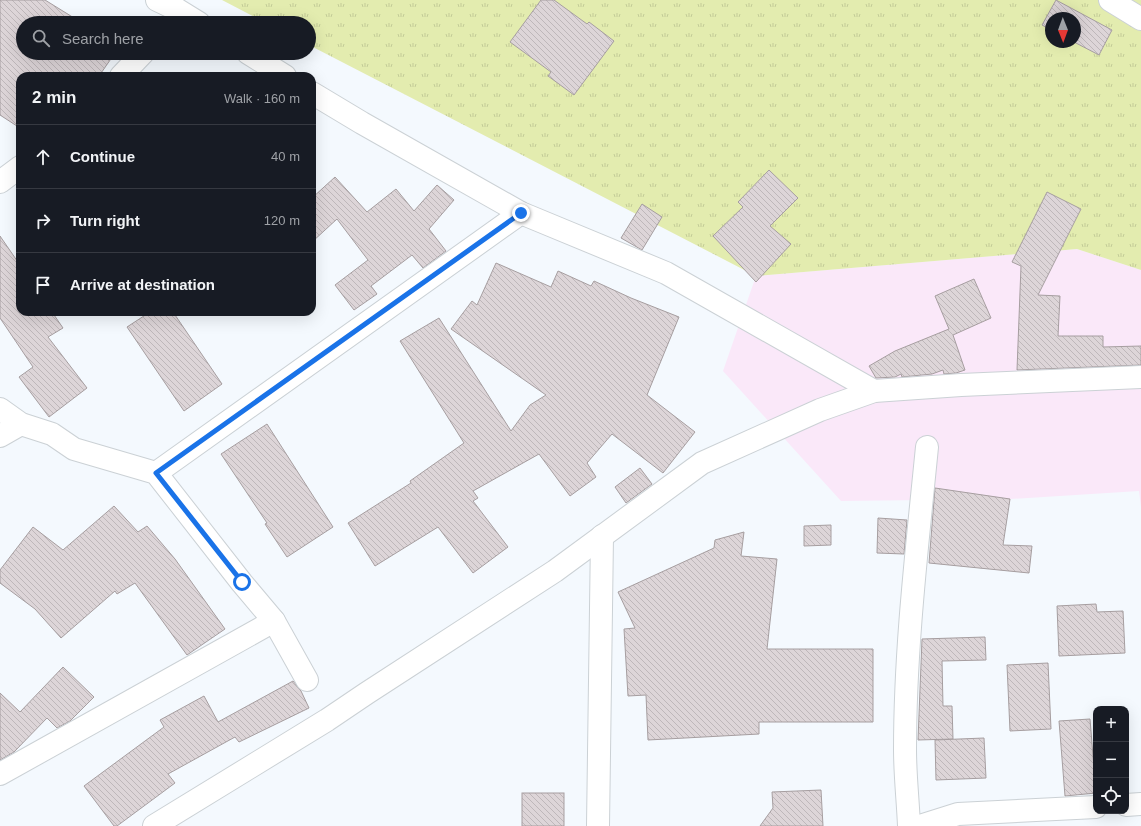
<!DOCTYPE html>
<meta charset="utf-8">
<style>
:root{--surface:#171b24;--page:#242831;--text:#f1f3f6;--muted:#9ea1a6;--line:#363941}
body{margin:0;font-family:Helvetica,sans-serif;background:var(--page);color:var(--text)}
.controls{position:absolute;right:12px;bottom:12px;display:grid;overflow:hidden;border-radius:8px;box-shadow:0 4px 16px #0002}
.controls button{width:36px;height:36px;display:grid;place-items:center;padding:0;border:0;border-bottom:1px solid var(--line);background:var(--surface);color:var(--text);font:20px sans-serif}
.compass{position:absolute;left:1045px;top:12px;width:36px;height:36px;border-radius:50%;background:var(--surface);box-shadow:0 4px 16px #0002;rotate:179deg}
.stop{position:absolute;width:12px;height:12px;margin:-9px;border:3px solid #1a73e8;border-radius:50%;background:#fff}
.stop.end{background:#1a73e8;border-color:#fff;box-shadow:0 1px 4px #0008}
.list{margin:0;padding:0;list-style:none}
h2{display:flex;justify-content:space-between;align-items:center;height:52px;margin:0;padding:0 16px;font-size:17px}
h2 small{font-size:13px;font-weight:400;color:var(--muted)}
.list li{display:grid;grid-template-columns:26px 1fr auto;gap:12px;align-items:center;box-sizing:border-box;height:64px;padding:0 16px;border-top:1px solid var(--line)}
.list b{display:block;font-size:15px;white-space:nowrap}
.list em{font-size:13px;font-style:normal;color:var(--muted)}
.icon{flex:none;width:22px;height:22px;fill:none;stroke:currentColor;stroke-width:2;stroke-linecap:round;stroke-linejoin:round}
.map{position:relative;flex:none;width:1141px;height:826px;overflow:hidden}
.search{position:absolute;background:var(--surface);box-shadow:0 4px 16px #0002;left:16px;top:16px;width:300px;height:44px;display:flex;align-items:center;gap:10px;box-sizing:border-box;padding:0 14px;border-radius:22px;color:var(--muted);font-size:15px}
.panel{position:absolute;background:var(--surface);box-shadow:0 4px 16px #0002;left:16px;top:72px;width:300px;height:244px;border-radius:12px}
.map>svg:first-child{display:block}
</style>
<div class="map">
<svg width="1141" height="826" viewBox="0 0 1141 826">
<defs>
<pattern id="grass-tufts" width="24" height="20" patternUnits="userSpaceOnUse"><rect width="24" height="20" fill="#e3ecaf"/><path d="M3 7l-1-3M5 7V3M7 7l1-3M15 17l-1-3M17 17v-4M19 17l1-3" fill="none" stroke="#c3cb97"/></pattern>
<pattern id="building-back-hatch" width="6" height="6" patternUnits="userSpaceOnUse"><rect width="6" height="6" fill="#ddd5d8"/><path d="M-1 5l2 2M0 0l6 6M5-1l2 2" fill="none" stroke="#beb7ba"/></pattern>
</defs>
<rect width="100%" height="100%" fill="#f4f9fe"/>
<!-- commercial -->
<polygon fill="#fae8f9" points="1077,249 1141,270 1141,507 1139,491 1010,499 841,501 723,371 756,276"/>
<!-- grass -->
<path fill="url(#grass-tufts)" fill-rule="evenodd" d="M 222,0 L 1141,0 L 1141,270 L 1077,249 L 756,276 L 309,45 L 309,23 L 266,23 ZM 1051,18 L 1075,18 L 1075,42 L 1051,42 Z"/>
<!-- building -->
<g fill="url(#building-back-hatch)" stroke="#a69ea0">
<polygon points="0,0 45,0 79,21 77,23 23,23 23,53 115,53 99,76 20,76 20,128 0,115"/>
<polygon points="541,0 554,0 587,24 589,22 614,41 574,95 548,76 551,72 510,42"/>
<polygon points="1056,0 1112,30 1099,55 1074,42 1075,18 1051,18 1051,30 1042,25"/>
<polygon points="769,170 798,198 770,226 791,244 756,282 713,236 743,207 738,202"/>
<polygon points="335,177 367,212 396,189 414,211 437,185 454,200 429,229 446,251 423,268 412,255 371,286 377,294 354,310 335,285 368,260 337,219 312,242 312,198"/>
<polygon points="1047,192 1081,209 1038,295 1060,296 1058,336 1103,336 1103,347 1141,346 1141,365 1017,370 1021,266 1012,262"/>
<polygon points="642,204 662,217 642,250 621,238"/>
<polygon points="0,236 20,265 20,312 52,312 63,328 48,337 87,388 49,417 19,377 33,367 0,318"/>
<polygon points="496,263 551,287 558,271 591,286 594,281 631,298 679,317 647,395 695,432 663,473 612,434 587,463 596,477 570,496 539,454 473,491 478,498 473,501 508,547 473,573 438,527 375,566 348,523 411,483 410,481 464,443 400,341 439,318 511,431 530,405 546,395 451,329 472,301 477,305"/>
<polygon points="974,279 991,318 953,335 965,370 956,373 944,374 943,370 932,374 902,377 901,374 895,377 876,378 869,366 895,351 949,329 935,296"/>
<polygon points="150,312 173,312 222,384 184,411 127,327"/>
<polygon points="267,424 333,527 287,557 265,524 267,523 221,454"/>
<polygon points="640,468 652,484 626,503 615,487"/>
<polygon points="935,488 1010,499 1003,545 1032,546 1029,573 929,563"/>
<polygon points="114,506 138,532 147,526 175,559 225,629 187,655 135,583 117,594 115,591 61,638 35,609 0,583 0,570 33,527 63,550"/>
<polygon points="878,518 907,520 904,554 877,553"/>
<polygon points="831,525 831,545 804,546 804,526"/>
<polygon points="744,532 741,556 777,559 767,649 873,649 873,722 759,722 759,734 648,740 646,695 628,696 624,629 635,628 618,592 714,548 715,540"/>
<polygon points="1096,604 1097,612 1123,611 1125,653 1059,656 1057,606"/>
<polygon points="985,637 986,660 942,661 943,706 952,706 953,739 918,740 922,639"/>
<polygon points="1048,663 1051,729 1010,731 1007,665"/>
<polygon points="63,667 94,697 70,721 57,728 47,718 14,752 0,760 0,693 20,712"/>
<polygon points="293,681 301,691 309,708 239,742 235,737 168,774 175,783 117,826 114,826 84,786 164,727 160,720 204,696 218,722"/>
<polygon points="1090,719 1096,793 1065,796 1059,721"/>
<polygon points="984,738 986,778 936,780 935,740"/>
<polygon points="821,790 823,826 760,826 773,808 772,792"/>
<rect x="522" y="793" width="42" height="33"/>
</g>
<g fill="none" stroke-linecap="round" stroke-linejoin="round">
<defs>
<g id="minor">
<polyline points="157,0 178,10 199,23"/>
<polyline points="1110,0 1141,19"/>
<polyline points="248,53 285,76"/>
<polyline points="121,76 143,53"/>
<polyline points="312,93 362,123 521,213 666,273 874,391"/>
<polyline points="0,182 20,167"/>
<polyline points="0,409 21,424 52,434 74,449 156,473 242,583 274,621 307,680"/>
<polyline points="0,436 21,424"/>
<polyline points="156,473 521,213"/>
<polyline points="0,774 274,621"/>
<polyline points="1126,805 1141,804"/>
<polyline points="154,826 327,720 367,693 555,571 702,463 820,410 874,391 961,385 1141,377"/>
<polyline points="598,826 602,536"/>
<path d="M 909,826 C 908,801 905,775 905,750 C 905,649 917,548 927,447"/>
<polyline points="920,826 958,814 1096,807"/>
</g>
</defs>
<!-- minor casing -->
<use href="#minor" stroke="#cbd1d5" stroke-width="24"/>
<!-- minor -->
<use href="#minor" stroke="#fff" stroke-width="22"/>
</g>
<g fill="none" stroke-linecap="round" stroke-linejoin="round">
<!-- route -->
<polyline stroke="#1a73e8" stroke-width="5" points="242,582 156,473 521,213"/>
</g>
</svg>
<div class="controls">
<button>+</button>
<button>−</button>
<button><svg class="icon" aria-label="locate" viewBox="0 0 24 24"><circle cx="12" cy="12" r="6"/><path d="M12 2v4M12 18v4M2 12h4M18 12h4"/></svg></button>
</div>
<svg class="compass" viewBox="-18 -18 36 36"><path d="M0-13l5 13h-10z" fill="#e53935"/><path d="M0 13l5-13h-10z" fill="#9ea1a6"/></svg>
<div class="stop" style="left:242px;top:582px"></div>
<div class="stop end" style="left:521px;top:213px"></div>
<div class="search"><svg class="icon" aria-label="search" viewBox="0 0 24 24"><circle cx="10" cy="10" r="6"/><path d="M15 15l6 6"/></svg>Search here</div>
<section class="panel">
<h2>2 min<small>Walk · 160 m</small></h2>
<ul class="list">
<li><svg class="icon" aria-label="ahead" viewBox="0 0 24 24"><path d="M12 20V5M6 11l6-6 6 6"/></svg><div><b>Continue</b></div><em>40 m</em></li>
<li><svg class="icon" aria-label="right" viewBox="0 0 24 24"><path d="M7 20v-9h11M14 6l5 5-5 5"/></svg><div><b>Turn right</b></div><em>120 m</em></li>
<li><svg class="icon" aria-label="arrive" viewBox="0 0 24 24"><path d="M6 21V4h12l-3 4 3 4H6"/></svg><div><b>Arrive at destination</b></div></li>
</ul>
</section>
</div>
